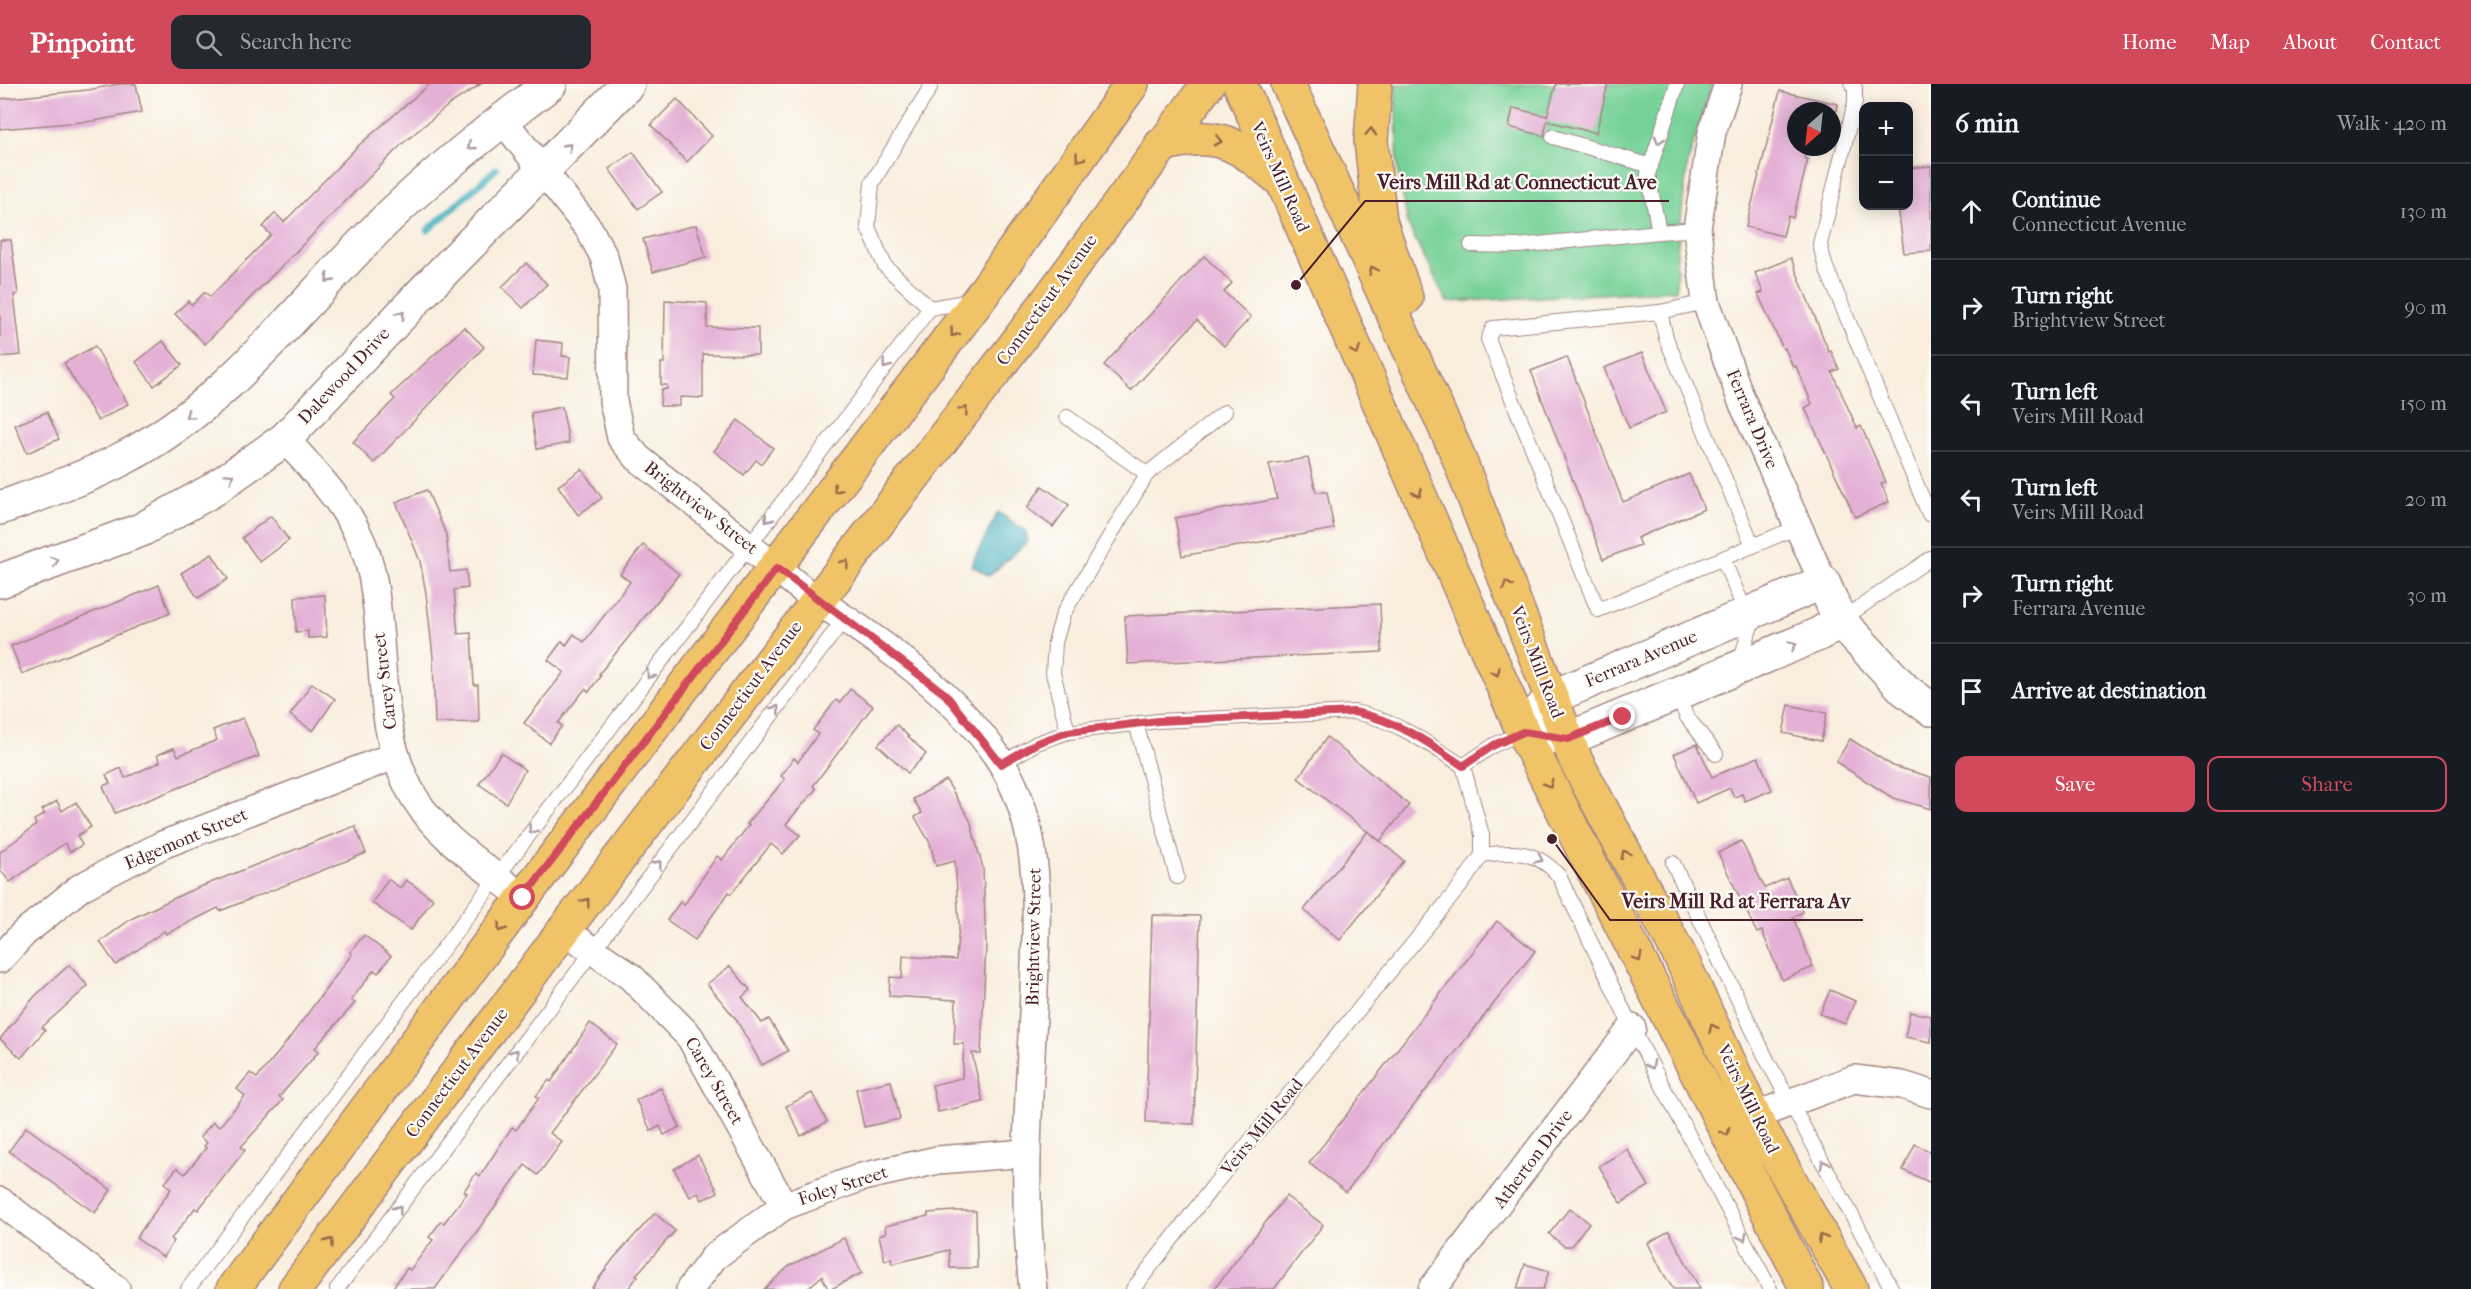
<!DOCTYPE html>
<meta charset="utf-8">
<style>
:root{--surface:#171b24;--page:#242831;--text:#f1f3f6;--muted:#9ea1a6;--line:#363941;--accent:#d1495b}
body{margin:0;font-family:"IM FELL French Canon",serif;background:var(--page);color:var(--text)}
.controls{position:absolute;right:18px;top:18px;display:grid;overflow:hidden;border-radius:12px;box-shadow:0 3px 15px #0003}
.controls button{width:54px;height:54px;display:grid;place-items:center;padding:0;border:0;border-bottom:2px solid var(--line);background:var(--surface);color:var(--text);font:30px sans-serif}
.compass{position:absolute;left:1787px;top:18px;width:54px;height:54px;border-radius:50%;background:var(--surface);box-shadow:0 3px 15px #0003;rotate:207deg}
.stop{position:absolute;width:18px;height:18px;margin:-14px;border:4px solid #d1495b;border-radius:50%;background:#fff}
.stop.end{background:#d1495b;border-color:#fff;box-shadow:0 2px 6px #0008}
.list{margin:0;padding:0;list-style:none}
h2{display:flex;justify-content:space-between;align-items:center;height:78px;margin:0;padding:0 24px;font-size:26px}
h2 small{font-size:20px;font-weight:400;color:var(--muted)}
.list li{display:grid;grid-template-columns:39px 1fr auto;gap:18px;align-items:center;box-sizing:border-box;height:96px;padding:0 24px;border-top:2px solid var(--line)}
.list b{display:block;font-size:22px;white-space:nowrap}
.list p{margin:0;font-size:20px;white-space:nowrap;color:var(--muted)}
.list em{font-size:20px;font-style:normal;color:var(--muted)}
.actions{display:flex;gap:12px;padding:18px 24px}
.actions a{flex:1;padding:14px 0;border:2px solid var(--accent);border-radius:12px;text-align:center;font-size:21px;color:var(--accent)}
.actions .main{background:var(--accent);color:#fff}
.icon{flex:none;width:33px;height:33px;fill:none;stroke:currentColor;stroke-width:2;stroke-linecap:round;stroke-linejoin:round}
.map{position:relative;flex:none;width:1931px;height:1205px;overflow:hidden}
header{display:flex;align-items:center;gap:36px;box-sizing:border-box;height:84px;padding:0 30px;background:var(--accent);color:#fff}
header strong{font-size:28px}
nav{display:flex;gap:33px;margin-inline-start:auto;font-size:21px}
.search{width:420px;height:54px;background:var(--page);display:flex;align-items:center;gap:15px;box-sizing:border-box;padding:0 21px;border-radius:12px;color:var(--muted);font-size:22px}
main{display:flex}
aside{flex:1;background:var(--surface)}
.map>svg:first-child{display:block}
</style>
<header>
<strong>Pinpoint</strong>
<div class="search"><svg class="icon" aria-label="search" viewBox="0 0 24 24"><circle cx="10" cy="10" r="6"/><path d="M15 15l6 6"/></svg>Search here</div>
<nav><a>Home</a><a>Map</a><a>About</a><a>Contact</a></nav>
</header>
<main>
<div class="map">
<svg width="1931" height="1205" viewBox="0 0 1931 1205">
<rect width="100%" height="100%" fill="#fdfcf7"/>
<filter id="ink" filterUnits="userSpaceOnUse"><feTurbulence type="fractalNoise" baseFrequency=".0167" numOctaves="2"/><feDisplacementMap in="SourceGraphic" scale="12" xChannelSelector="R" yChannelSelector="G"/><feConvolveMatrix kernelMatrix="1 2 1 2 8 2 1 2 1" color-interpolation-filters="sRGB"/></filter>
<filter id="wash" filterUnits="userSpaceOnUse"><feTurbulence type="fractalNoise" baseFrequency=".008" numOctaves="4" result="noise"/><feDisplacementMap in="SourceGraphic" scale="24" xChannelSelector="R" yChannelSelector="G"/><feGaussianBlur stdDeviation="1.35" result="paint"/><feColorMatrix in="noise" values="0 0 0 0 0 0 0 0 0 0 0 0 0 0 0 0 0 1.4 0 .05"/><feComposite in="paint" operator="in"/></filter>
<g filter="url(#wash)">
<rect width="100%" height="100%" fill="#f9eede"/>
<!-- green -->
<polygon fill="#76d198" stroke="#607862" stroke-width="1.5" points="1395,0 1712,0 1688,78 1677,167 1676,206 1447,218 1408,141 1398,87"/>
<!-- water -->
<polygon fill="#42afc0" stroke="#466776" stroke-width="1.5" points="998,428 1026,447 1028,457 989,492 971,481"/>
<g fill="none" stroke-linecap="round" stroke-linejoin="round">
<!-- stream -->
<polyline stroke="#42afc0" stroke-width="7" points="428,146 496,85"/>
</g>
<g id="blocks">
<!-- building -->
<g fill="#e4b0d6">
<polygon points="119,0 136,0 142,28 94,37 0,45 0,15 88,6"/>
<polygon points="430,0 481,0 450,20 402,60 205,260 175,230 188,217 192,221 205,208 210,213 271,151 263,143 275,129 284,138 358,62"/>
<polygon points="1556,0 1608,0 1596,49 1547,37 1544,52 1509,43 1513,24 1547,32"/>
<polygon points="1780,7 1838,20 1837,27 1796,27 1796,63 1806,63 1804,74 1808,75 1793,134 1788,132 1783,152 1746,143"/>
<polygon points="677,15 712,52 687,78 651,41"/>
<polygon points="633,68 662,108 638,125 609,85"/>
<polygon points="1931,82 1931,167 1904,169 1898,122 1908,122 1908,84"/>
<polygon points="696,141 706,173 653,188 643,155"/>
<polygon points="0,156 11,156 18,210 14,211 21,271 0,273"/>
<polygon points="1204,172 1232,199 1224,208 1251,233 1224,262 1197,236 1131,307 1104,281"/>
<polygon points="1791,174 1829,268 1831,267 1839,285 1832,288 1857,344 1861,342 1886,398 1881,399 1889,418 1855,433 1805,324 1812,320 1796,282 1793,283 1785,264 1783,265 1758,210 1763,208 1755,189"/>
<polygon points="526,179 547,200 523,224 502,203"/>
<polygon points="665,216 707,219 707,243 758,244 758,271 703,270 703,314 680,313 680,322 660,322 661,306 667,305 667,301 661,301 661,279 664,279"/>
<polygon points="464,243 484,263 374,379 353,358 395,315 391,311"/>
<polygon points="536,256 563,259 562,272 570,273 568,293 533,291"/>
<polygon points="163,257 182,281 154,302 136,278"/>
<polygon points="95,262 128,320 98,337 64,279"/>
<polygon points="1642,269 1666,328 1629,344 1604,284"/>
<polygon points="1567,273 1623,418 1689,390 1704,425 1637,454 1640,461 1603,475 1531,287"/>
<polygon points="562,323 569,359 537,365 531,329"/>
<polygon points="47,328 59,355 27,369 15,341"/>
<polygon points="738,336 773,364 761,380 756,376 744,391 714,367"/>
<polygon points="1308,374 1316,408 1327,408 1334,445 1182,472 1175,434 1277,415 1269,380"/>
<polygon points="582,385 602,414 578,431 558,402"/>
<polygon points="1042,402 1069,421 1053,443 1027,424"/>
<polygon points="427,406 446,450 450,488 466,486 468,504 454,506 458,550 471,549 474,601 478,601 479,638 435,639 433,573 426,509 420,477 396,418"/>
<polygon points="271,432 289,456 260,478 242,454"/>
<polygon points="643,461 679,490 599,590 601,591 589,608 585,605 558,639 562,642 549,659 524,639 564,588 548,576 562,557 566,561 574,550 584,558 630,498 620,490"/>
<polygon points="212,470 228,495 198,514 181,489"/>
<polygon points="159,501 170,529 22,590 11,562"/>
<polygon points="325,511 327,553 308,554 308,547 296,548 295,513"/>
<polygon points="1380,520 1382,568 1128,580 1125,532"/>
<polygon points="312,599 335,615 313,647 290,631"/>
<polygon points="850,605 873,622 813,702 816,705 786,740 800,751 783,770 771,760 731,810 729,808 695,856 667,836 680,818 684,821 717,772 722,776 749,741 747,740 785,695 781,692 794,674 798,678 818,650 813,646 836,616 840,619"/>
<polygon points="1789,621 1827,629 1821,657 1783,649"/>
<polygon points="243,634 259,672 115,729 103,702 110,699 106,691 121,684 125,694 160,678 157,671 174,664 178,672 217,656 213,646"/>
<polygon points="897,641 926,670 908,689 878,661"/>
<polygon points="1327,653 1409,721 1380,757 1298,694"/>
<polygon points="1850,655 1893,682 1931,693 1931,725 1893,714 1836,678"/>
<polygon points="1697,660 1712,693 1758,673 1772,706 1745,717 1742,710 1734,713 1730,704 1696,719 1674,670"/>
<polygon points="501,669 525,686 506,719 479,700"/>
<polygon points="946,696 970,736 983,784 986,861 981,970 972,969 983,1018 938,1028 932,1001 962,994 964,960 954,960 956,916 889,912 890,893 902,894 903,872 956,876 959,841 955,777 936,782 930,759 915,733 922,729 913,715"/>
<polygon points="57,717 62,727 76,718 91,743 77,752 82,761 70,768 65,759 10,798 0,786 0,768 36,741 34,736 45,730 42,726"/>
<polygon points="355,742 366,769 220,827 218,824 166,850 164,847 116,881 100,858 131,835 187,808"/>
<polygon points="1368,747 1404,777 1340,856 1304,826"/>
<polygon points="1741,757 1765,804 1787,794 1803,828 1793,833 1813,883 1782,896 1762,847 1757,849 1718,769"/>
<polygon points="388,795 400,804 406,796 433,815 411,846 372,819"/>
<polygon points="1152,831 1200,832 1194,1040 1146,1038"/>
<polygon points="1497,837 1535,867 1346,1108 1309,1079"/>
<polygon points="364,851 391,872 378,889 374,886 351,916 355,919 315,964 319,967 279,1013 283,1016 241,1063 245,1066 198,1126 195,1124 171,1155 174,1157 163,1173 136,1154 171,1105 165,1099 177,1084 185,1090 206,1064 204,1062 207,1059 200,1053 213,1038 219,1043 245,1012 237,1005 250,989 257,994 282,964 352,870 350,868"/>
<polygon points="69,881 88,902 42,943 45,946 21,974 0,955 35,912"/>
<polygon points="730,882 750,906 742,913 762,939 769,935 788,967 762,981 736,935 707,900"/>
<polygon points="1830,906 1855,917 1845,940 1820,930"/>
<polygon points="1910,928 1931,932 1931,958 1905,953"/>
<polygon points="590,939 617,960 550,1049 562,1058 538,1091 525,1081 435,1205 392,1205 407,1184 410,1186 433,1156 429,1153 441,1137 444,1139 467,1109 464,1107 476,1089 480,1092 512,1043 516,1046 539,1014 536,1012 549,996 551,998"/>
<polygon points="891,997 900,1035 864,1043 856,1005"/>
<polygon points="661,1004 680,1043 664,1051 660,1042 651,1047 636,1016"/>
<polygon points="812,1009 827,1038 801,1052 786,1022"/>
<polygon points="26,1043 111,1106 95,1129 9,1067"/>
<polygon points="1915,1060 1931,1068 1931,1099 1903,1086"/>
<polygon points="1627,1065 1649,1102 1621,1119 1599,1082"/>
<polygon points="698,1071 718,1108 702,1116 698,1109 690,1113 674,1085"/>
<polygon points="1286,1112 1323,1141 1274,1205 1214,1205"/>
<polygon points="1570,1124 1589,1139 1571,1162 1564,1162 1549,1150"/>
<polygon points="955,1127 976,1127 977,1184 950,1184 949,1166 892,1180 891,1174 885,1177 879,1151 886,1149 885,1142 928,1132 928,1129"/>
<polygon points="655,1129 675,1147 636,1191 638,1192 628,1205 591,1205 614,1174"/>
<polygon points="1669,1147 1700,1205 1673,1205 1663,1189 1648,1159"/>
<polygon points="844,1154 862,1189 831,1205 828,1205 822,1192 807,1205 764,1205 789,1182"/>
<polygon points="1525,1180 1549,1187 1543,1205 1517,1205"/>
</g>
</g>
</g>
<g filter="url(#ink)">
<use href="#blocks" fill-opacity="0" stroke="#a28684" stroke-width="1.5"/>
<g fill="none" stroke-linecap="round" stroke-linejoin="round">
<defs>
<g id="service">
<polyline points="1677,0 1648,90 1659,148 1697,145"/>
<polyline points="1852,0 1855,4 1855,18 1820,160 1825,181 1929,430"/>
<polyline points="1553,53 1651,82"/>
<polyline points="1471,161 1518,162 1659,148"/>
<polyline points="1706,218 1660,228 1493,244 1488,255 1598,526 1798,443"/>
<polyline points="930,224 885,182 868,143 872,99 930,4"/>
<polyline points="1660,228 1666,254 1753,462"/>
<polyline points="1067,333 1147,390"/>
<polyline points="1723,475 1751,541 1740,578"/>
<polyline points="1840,537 1931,474"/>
<polyline points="1677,611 1687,633 1716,670"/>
<polyline points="1136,639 1177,793"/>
<polyline points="1068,648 1053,589 1055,559 1063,530 1147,390 1225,328"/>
<path d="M 1001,680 L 1037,659 L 1068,648 L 1158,637 L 1354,628 C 1396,636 1427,659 1463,682"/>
<path d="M 1482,771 C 1514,767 1537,766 1559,792 L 1632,944 L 1770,1205"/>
<polyline points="1673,779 1767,976 1892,1205"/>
<polyline points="188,1205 497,793 930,224 971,217"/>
<polyline points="337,1205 845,534"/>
<polyline points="1133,1205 1214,1101 1462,800 1482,771 1482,751 1463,682 1494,661 1523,648"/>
</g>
<g id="minor">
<polyline points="1728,0 1712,48 1697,145 1706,218 1741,315 1823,498"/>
<path d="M 502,35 L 589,145 L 604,173 L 612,205 L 613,317 L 621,354 L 638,374 L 816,516 C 881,557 954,609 997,672 C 1044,741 1037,827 1034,906 C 1032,960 1028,1015 1027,1069 C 1026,1115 1028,1159 1033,1205"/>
<path d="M 285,355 C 322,396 361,435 372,491 C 387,563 374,647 414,713 C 440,756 485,782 523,814"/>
<polyline points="564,846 631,893 690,953 784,1122"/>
<polyline points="0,875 24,849 81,803 162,761 394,672"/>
<polyline points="1754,1032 1854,995 1902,1001 1931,1010"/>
<polyline points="0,1117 116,1205"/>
<polyline points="690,1205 714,1173 784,1122 862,1093 938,1076 1027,1069"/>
<polyline points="1432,1205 1632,944"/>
</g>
<g id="tertiary">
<path d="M 0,424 C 41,410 83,395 122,375 C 232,319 305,213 392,130 C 441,83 496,40 550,0"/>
<polyline points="0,497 141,446 211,407 285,355 420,211 628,0"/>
<polyline points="1840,537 1819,550 1568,655 1523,648 1550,614 1823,498 1840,537 1905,606 1931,625"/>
</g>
<g id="primary">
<polyline points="1240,0 1523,648 1807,1205"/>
<polyline points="1288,0 1456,367 1576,677 1682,876 1754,1032 1851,1205"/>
<polyline points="1375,0 1371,57 1380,137 1406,214"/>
<path d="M 1161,61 C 1219,46 1234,58 1278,94"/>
<polyline points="233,1205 523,814 979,215 1132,0"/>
<polyline points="295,1205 564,846 1012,265 1208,0"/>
</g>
</defs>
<!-- service casing -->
<use href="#service" stroke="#a28684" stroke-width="16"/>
<!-- minor casing -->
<use href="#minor" stroke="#a28684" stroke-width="30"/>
<!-- tertiary casing -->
<use href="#tertiary" stroke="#a28684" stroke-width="36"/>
<!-- primary casing -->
<use href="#primary" stroke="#a28684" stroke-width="36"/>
<!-- service -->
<use href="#service" stroke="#fff" stroke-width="14"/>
<!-- minor -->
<use href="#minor" stroke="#fff" stroke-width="27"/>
<!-- tertiary -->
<use href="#tertiary" stroke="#fff" stroke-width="33"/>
<!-- primary -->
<use href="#primary" stroke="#f1c369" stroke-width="33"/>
</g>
<!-- one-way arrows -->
<defs><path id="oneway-chevron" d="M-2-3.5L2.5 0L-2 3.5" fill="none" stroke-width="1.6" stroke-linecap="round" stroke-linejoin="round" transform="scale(1.5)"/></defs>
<g stroke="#956947">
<use href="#oneway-chevron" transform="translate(1371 48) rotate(-88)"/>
<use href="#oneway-chevron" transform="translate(1218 57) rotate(14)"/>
<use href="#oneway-chevron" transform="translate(1079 74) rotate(125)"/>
<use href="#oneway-chevron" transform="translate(1373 186) rotate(-115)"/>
<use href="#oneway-chevron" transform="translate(954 249) rotate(127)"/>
<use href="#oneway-chevron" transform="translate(1356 267) rotate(67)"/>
<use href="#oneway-chevron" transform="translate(964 326) rotate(-52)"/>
<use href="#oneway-chevron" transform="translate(837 405) rotate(127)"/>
<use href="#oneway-chevron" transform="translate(1418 409) rotate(66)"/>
<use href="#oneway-chevron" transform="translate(845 479) rotate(-52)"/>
<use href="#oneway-chevron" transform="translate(1507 501) rotate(-111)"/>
<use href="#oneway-chevron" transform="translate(1496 588) rotate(66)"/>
<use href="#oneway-chevron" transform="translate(1549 700) rotate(63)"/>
<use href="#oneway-chevron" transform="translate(1625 770) rotate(-118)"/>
<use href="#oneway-chevron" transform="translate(586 818) rotate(-53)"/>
<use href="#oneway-chevron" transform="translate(501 844) rotate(126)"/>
<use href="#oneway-chevron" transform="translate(1638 874) rotate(63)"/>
<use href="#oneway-chevron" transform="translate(1713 944) rotate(-115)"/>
<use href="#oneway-chevron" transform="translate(1726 1048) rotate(63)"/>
<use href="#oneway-chevron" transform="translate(1822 1154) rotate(-119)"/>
<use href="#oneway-chevron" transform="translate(330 1158) rotate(-53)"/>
</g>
<g stroke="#ae9aa0">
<use href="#oneway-chevron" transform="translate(1659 56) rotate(108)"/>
<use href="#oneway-chevron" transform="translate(471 62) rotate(139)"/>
<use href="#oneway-chevron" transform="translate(568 63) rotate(-46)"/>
<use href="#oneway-chevron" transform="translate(329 195) rotate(134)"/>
<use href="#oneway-chevron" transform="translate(401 231) rotate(-47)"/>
<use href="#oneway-chevron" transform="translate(886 281) rotate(127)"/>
<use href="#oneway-chevron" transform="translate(189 331) rotate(143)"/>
<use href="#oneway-chevron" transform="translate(230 393) rotate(-35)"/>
<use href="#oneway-chevron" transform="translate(768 435) rotate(127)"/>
<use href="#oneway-chevron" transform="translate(55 477) rotate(-20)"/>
<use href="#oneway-chevron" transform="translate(1793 561) rotate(-23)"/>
<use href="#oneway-chevron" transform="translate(650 591) rotate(127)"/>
<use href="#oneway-chevron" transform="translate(776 625) rotate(-53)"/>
<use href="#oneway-chevron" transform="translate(532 746) rotate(127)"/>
<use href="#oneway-chevron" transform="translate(1539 775) rotate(27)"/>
<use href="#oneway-chevron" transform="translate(658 780) rotate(-53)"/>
<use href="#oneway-chevron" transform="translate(515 969) rotate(-53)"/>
<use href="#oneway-chevron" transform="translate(1651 981) rotate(62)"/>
<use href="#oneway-chevron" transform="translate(1824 1080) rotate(-119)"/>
<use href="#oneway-chevron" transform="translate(398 1125) rotate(-53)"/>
<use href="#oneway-chevron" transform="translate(1743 1153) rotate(62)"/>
</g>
</g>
<g fill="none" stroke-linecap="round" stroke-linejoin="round" filter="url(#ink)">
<!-- route -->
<path stroke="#d1495b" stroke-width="8" d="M 523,814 L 777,484 L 945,610 L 1001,680 L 1037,659 L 1068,648 L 1158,637 L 1354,628 C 1396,636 1428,658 1463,682 L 1494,661 L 1523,648 L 1568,655 L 1623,633"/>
</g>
<g text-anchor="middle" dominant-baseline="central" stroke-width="4.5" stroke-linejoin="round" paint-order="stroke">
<!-- street labels -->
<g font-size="18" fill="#4a1f2b" stroke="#fdfcf7">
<text transform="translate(1280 93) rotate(66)">Veirs Mill Road</text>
<text transform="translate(1047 216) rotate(-54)">Connecticut Avenue</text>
<text transform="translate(344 292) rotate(-47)">Dalewood Drive</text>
<text transform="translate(1752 335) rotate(67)">Ferrara Drive</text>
<text transform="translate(701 424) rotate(38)">Brightview Street</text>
<text transform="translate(1641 575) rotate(-23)">Ferrara Avenue</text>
<text transform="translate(1537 578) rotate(69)">Veirs Mill Road</text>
<text transform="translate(385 597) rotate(-97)">Carey Street</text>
<text transform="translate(751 602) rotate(-53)">Connecticut Avenue</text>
<text transform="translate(186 755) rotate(-23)">Edgemont Street</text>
<text transform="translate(1034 853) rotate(-89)">Brightview Street</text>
<text transform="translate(457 989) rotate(-53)">Connecticut Avenue</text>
<text transform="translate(714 997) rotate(60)">Carey Street</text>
<text transform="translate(1748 1015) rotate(64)">Veirs Mill Road</text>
<text transform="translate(1262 1043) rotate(-51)">Veirs Mill Road</text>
<text transform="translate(1533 1075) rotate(-53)">Atherton Drive</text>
<text transform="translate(843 1102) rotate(-18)">Foley Street</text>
</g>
</g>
<!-- callouts -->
<path fill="none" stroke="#4a1f2b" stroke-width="2" d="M1296 201L1365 117H1669M1552 755L1610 836H1863"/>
<g fill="#4a1f2b" stroke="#fdfcf7" stroke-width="2">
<circle cx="1296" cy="201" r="6"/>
<circle cx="1552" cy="755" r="6"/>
</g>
<g font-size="20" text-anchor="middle" font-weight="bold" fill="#4a1f2b" stroke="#fdfcf7" stroke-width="4.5" stroke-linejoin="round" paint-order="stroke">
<text x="1517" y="105">Veirs Mill Rd at Connecticut Ave</text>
<text x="1736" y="824">Veirs Mill Rd at Ferrara Av</text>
</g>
</svg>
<div class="controls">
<button>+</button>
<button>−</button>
</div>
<svg class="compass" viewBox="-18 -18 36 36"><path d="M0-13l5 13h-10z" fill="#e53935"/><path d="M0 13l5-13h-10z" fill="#9ea1a6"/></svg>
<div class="stop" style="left:523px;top:814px"></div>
<div class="stop end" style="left:1623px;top:633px"></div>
</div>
<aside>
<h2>6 min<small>Walk · 420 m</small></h2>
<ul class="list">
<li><svg class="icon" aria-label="ahead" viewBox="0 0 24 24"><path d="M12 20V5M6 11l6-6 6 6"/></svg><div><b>Continue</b><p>Connecticut Avenue</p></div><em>130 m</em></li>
<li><svg class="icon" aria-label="right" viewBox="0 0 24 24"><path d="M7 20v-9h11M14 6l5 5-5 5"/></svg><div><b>Turn right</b><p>Brightview Street</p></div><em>90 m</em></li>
<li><svg class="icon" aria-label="left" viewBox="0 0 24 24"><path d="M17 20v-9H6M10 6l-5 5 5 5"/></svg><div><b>Turn left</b><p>Veirs Mill Road</p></div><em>150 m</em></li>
<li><svg class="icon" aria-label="left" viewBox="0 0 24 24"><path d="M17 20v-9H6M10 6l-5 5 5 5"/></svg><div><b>Turn left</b><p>Veirs Mill Road</p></div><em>20 m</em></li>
<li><svg class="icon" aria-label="right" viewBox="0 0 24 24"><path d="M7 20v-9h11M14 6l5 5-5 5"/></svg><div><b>Turn right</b><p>Ferrara Avenue</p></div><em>30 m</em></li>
<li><svg class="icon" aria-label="arrive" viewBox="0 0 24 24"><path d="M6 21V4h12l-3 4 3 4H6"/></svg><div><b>Arrive at destination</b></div></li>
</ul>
<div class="actions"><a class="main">Save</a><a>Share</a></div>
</aside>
</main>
